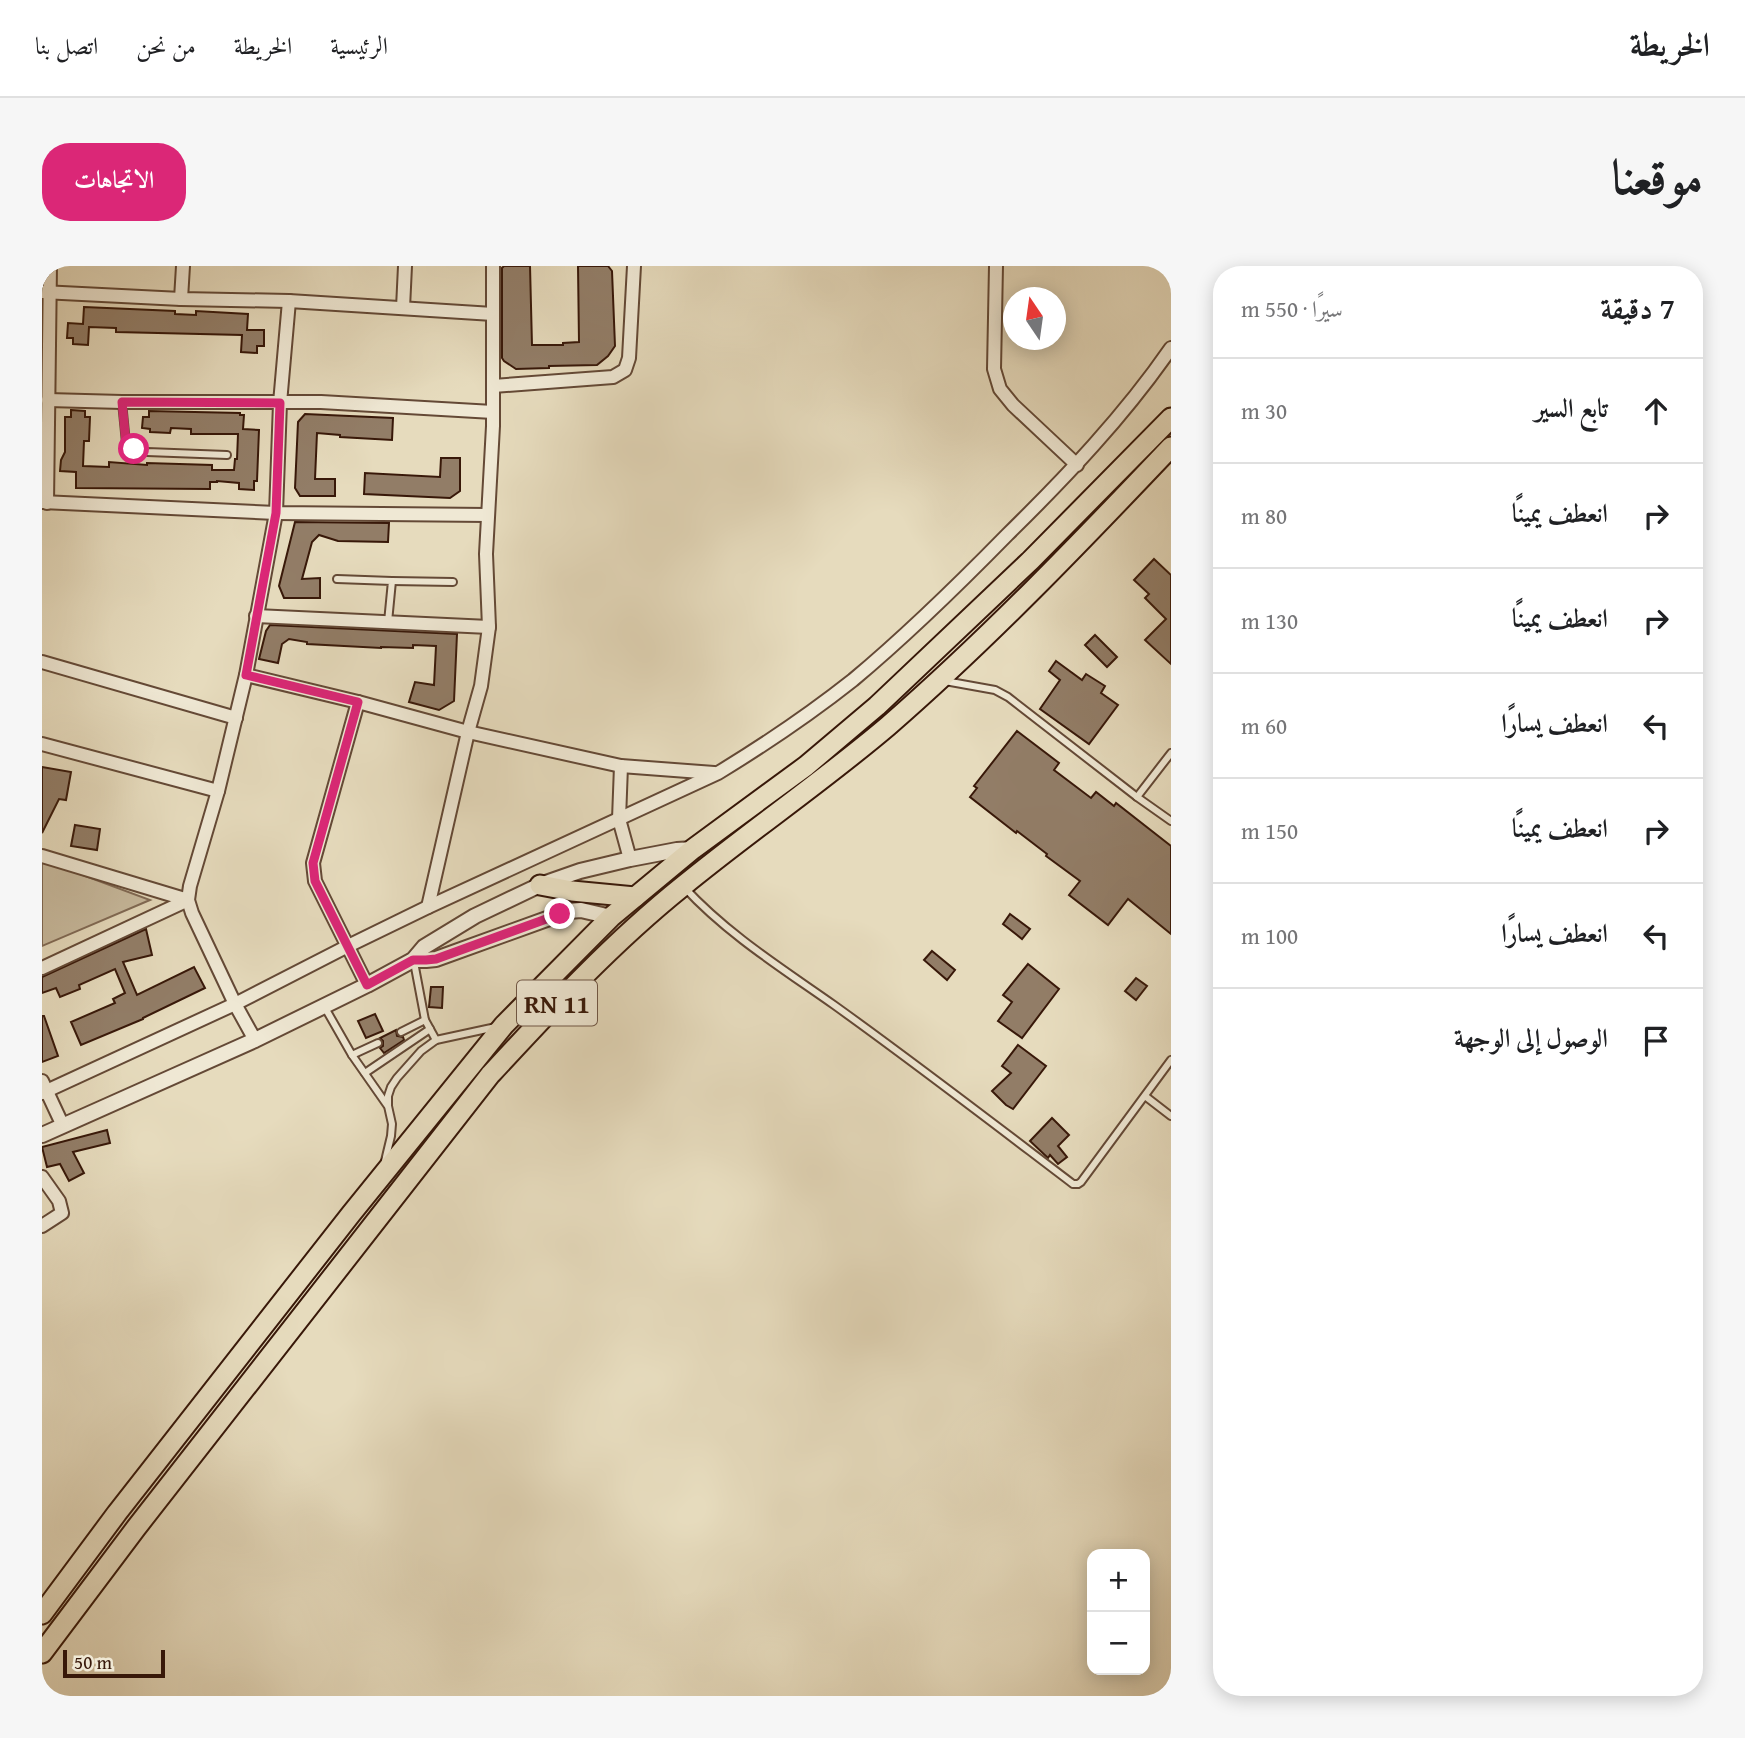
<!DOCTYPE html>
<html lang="ar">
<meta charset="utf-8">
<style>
:root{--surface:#fff;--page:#f6f6f6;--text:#202124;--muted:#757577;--line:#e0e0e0;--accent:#db2777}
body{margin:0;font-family:"Gentium Book Plus",Amiri,serif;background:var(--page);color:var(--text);direction:rtl}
.controls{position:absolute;right:21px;bottom:21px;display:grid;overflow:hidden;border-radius:14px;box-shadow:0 4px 18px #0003}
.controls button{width:63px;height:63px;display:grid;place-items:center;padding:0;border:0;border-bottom:2px solid var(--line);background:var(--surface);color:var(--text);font:35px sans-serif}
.compass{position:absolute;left:961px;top:21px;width:63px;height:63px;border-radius:50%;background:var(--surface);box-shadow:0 4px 18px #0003;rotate:347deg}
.scale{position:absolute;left:21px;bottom:18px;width:102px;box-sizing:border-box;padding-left:7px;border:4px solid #381809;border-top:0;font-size:19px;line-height:24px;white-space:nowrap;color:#381809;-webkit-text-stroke:5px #efe8d4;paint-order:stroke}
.stop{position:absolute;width:21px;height:21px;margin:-16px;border:5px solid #db2777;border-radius:50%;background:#fff}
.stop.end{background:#db2777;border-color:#fff;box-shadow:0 2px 7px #0008}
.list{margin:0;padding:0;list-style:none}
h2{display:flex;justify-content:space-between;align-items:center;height:91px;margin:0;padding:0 28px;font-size:30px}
h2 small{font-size:23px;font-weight:400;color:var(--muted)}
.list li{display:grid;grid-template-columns:46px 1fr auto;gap:21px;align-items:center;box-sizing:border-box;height:105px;padding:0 28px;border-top:2px solid var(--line)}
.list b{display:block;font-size:26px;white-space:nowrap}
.list em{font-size:23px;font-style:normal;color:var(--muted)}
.icon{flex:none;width:38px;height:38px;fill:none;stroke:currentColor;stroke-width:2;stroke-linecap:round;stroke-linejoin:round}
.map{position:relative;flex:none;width:1129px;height:1430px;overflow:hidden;direction:ltr;border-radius:28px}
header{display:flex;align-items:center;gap:42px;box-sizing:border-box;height:98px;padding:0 35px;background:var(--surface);border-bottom:2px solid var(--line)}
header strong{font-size:33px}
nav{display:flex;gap:38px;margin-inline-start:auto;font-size:24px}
.intro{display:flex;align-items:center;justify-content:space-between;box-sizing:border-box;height:168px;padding:0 42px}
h1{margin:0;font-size:49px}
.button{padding:18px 32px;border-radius:28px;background:var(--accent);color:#fff;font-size:24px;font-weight:700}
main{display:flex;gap:42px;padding:0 42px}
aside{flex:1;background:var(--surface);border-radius:28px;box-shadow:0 4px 18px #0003}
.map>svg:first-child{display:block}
</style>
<header>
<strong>الخريطة</strong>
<nav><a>الرئيسية</a><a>الخريطة</a><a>من نحن</a><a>اتصل بنا</a></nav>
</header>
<div class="intro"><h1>موقعنا</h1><a class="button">الاتجاهات</a></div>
<main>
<aside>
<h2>7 دقيقة<small>سيرًا · 550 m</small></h2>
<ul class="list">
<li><svg class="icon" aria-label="ahead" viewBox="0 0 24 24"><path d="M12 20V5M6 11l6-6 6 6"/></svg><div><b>تابع السير</b></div><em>30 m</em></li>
<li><svg class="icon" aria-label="right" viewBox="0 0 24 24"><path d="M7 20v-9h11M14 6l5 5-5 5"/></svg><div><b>انعطف يمينًا</b></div><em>80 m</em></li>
<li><svg class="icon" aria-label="right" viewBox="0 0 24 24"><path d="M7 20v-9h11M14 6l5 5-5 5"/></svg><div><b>انعطف يمينًا</b></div><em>130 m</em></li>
<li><svg class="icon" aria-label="left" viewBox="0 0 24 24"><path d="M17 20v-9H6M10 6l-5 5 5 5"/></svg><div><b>انعطف يسارًا</b></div><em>60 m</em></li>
<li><svg class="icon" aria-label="right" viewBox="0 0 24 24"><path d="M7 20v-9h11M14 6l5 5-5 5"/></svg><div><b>انعطف يمينًا</b></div><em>150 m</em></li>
<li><svg class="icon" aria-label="left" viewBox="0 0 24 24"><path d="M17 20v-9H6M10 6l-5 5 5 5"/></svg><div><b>انعطف يسارًا</b></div><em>100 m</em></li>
<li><svg class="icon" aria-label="arrive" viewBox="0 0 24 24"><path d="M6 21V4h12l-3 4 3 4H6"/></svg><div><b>الوصول إلى الوجهة</b></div></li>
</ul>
</aside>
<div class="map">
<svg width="1129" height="1430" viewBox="0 0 1129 1430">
<rect width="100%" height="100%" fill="#e6dbbd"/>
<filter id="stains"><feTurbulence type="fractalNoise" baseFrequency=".00286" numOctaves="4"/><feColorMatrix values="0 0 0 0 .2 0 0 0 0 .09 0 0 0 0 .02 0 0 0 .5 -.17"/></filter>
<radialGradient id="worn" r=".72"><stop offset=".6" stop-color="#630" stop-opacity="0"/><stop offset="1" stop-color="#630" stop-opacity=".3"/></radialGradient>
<!-- green -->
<polygon fill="#c8ba9e" stroke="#806954" stroke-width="2" points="0,594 108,634 0,680"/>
<!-- building -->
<g fill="#927d67" stroke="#381809" stroke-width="2">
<polygon points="462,0 488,0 490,79 521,79 521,77 537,76 536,0 566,0 570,5 573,80 566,90 555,99 507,100 507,102 474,103 462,95 460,92 460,2"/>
<polygon points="42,41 133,45 133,48 154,49 154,45 206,48 205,64 222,64 222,80 215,80 215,87 199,86 200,69 74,66 74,62 47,61 46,79 31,78 31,72 25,72 26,57 41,58"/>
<polygon points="29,144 43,145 43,151 48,151 47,175 42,175 41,200 67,201 67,196 105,199 105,197 170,199 170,204 192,204 193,193 195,193 196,168 149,168 149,163 129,162 128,167 108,166 108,163 100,162 101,151 107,151 107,145 198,147 198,149 202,149 201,163 217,164 215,215 212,215 212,224 197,223 197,217 175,215 175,216 168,216 168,223 34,222 34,206 18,205 19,194 23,186 23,151 29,151"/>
<polygon points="263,148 351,152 350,174 298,171 298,169 275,167 273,213 293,213 293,230 258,230 253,222 256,156"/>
<polygon points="399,192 418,192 418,225 408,232 322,228 323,207 398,211"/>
<polygon points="253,256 347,257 346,276 296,275 277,269 270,276 260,313 278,312 278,332 242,332 237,320"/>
<polygon points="1112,293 1129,309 1129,398 1103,374 1124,353 1103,332 1107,328 1092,314"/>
<polygon points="228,359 415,368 412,435 397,444 367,436 373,416 392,419 394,380 371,379 371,382 339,381 339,382 265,378 265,376 247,373 240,378 236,397 217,393 224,365"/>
<polygon points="1053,369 1075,391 1065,401 1043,379"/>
<polygon points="1014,395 1040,414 1044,408 1063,420 1059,427 1076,439 1047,478 998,443 1018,414 1007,405"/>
<polygon points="975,465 1017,497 1012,504 1049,532 1054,526 1072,540 1074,537 1129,580 1129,668 1086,633 1066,659 1027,629 1038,615 1004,590 1005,588 975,565 974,567 928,531 935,522 932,520"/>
<polygon points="0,501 29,506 24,534 17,533 0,567"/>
<polygon points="33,559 58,563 55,584 29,580"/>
<polygon points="968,648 988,663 980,673 961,658"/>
<polygon points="104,663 110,689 81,696 95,729 152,701 163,722 101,752 101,753 39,779 29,756 73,737 71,733 83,727 73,703 37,719 38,723 18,731 14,722 0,727 0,711"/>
<polygon points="890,685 913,704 905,714 882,694"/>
<polygon points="986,698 1017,723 980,772 956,755 970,736 961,729"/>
<polygon points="1094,712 1105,720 1094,734 1083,725"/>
<polygon points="389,721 401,721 400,742 387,741"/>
<polygon points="333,748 341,765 324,772 316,755"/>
<polygon points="0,750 2,750 16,790 0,796"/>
<polygon points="354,764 355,770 361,771 362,774 342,787 338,782 341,780 341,775 338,772"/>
<polygon points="976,779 1004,800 971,843 964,839 950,825 969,807 960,800"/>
<polygon points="1010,852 1027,869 1016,880 1025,891 1016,898 1008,889 1006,892 988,875"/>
<polygon points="65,864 68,877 31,886 42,907 27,915 18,898 5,901 0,881"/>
</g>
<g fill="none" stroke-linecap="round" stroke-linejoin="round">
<defs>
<g id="service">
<polyline points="80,136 84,177 92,183 105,186 185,189"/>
<polyline points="295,313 350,315 346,356"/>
<polyline points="350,315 411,316"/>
<polyline points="903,415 953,424 966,431 1095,531 1129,555"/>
<polyline points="1095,531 1129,487"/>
<path d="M 642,621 C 685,668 741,703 792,739 C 873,797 952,858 1031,918 L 1036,918 L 1039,916 L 1129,794"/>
<polyline points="372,696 383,754 394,774"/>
<polyline points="282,740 310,789 345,839"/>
<polyline points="359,766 383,754"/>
<polyline points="310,789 336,777"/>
<polyline points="323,807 388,763"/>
<polyline points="1103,830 1129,850"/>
<polyline points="343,895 349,870 350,858 346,840 346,830 349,821 355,812 379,785 394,774 454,761"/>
</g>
<g id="minor">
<polyline points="954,0 952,103 958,123 971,139 1035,199"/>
<polyline points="0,26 139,33 247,35 451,48"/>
<polyline points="139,33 141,0"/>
<polyline points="361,42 363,0"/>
<polyline points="451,120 571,111 583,104 587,92 592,0"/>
<polyline points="6,134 80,136 279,136 451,146"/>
<polyline points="0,236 234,247 446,249"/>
<polyline points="5,237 8,0"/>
<polyline points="214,350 447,361"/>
<polyline points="0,396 194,452"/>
<polyline points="204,409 316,436 426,466 579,500 672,507"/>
<polyline points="316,436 271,597 273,615 325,719"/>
<polyline points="0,478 176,525"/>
<polyline points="579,500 577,553 588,593"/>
<polyline points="0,590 146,634"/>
<polyline points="386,641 426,466 439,420 447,361 444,288 451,160 451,0"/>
<polyline points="0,702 146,634"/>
<polyline points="213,774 193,738 150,647 146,634 148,620 176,525 204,409 234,247 238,137 247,35"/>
<polyline points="0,815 21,860"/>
<path d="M 0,827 L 193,738 L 306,680 L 386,641 L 676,507 C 722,479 768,448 811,414 C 865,369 916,319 965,269 C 1024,211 1082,150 1129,82"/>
<polyline points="0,911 17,935 20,947 0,960"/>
</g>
<g id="tertiary">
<polyline points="371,694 384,694 394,693 527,645 539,644 569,651"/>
<polyline points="0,869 213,774 325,719 371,694 382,681 433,650 498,619 538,605 588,593 635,584 651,583"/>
</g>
<g id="trunk">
<polyline points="498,619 530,625 593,631"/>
<polyline points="0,1348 75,1247 309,948 462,759 569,651 651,583 764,500 835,440 989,294 1129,152"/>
<path d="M 0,1387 L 94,1262 L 448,809 C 510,742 570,677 641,620 C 708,565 780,516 846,460 C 946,373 1038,277 1129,181"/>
</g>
</defs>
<!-- service casing -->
<use href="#service" stroke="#644936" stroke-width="10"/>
<!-- minor casing -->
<use href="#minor" stroke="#644936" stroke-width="16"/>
<!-- tertiary casing -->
<use href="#tertiary" stroke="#644936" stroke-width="18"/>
<!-- trunk casing -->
<use href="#trunk" stroke="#381809" stroke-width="23"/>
<!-- service -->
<use href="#service" stroke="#efe8d4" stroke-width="6"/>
<!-- minor -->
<use href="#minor" stroke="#efe8d4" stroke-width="12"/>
<!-- tertiary -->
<use href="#tertiary" stroke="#efe8d4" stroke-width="14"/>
<!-- trunk -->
<use href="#trunk" stroke="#e6dbbd" stroke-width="19"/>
</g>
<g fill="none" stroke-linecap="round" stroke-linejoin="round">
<!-- route -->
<polyline stroke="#db2777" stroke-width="9" points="92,183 84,177 80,136 238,137 234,247 204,409 316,436 271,597 273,615 325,719 371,694 384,694 394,693 518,648"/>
</g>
<g text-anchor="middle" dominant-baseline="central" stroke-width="5" stroke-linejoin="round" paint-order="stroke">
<!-- shield labels -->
<rect fill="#efe8d4" stroke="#6f5646" stroke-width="2" x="475" y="714.5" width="80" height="45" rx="5"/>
<g font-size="26" font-weight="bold" fill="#381809">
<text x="515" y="737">RN 11</text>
</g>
</g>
<rect width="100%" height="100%" filter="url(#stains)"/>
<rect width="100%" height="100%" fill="url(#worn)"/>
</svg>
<div class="controls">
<button>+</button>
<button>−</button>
</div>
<svg class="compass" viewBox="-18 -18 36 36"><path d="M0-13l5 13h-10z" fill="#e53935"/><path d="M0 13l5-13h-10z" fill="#757577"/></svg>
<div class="scale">50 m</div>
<div class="stop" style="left:92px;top:183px"></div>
<div class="stop end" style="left:518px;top:648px"></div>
</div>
</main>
